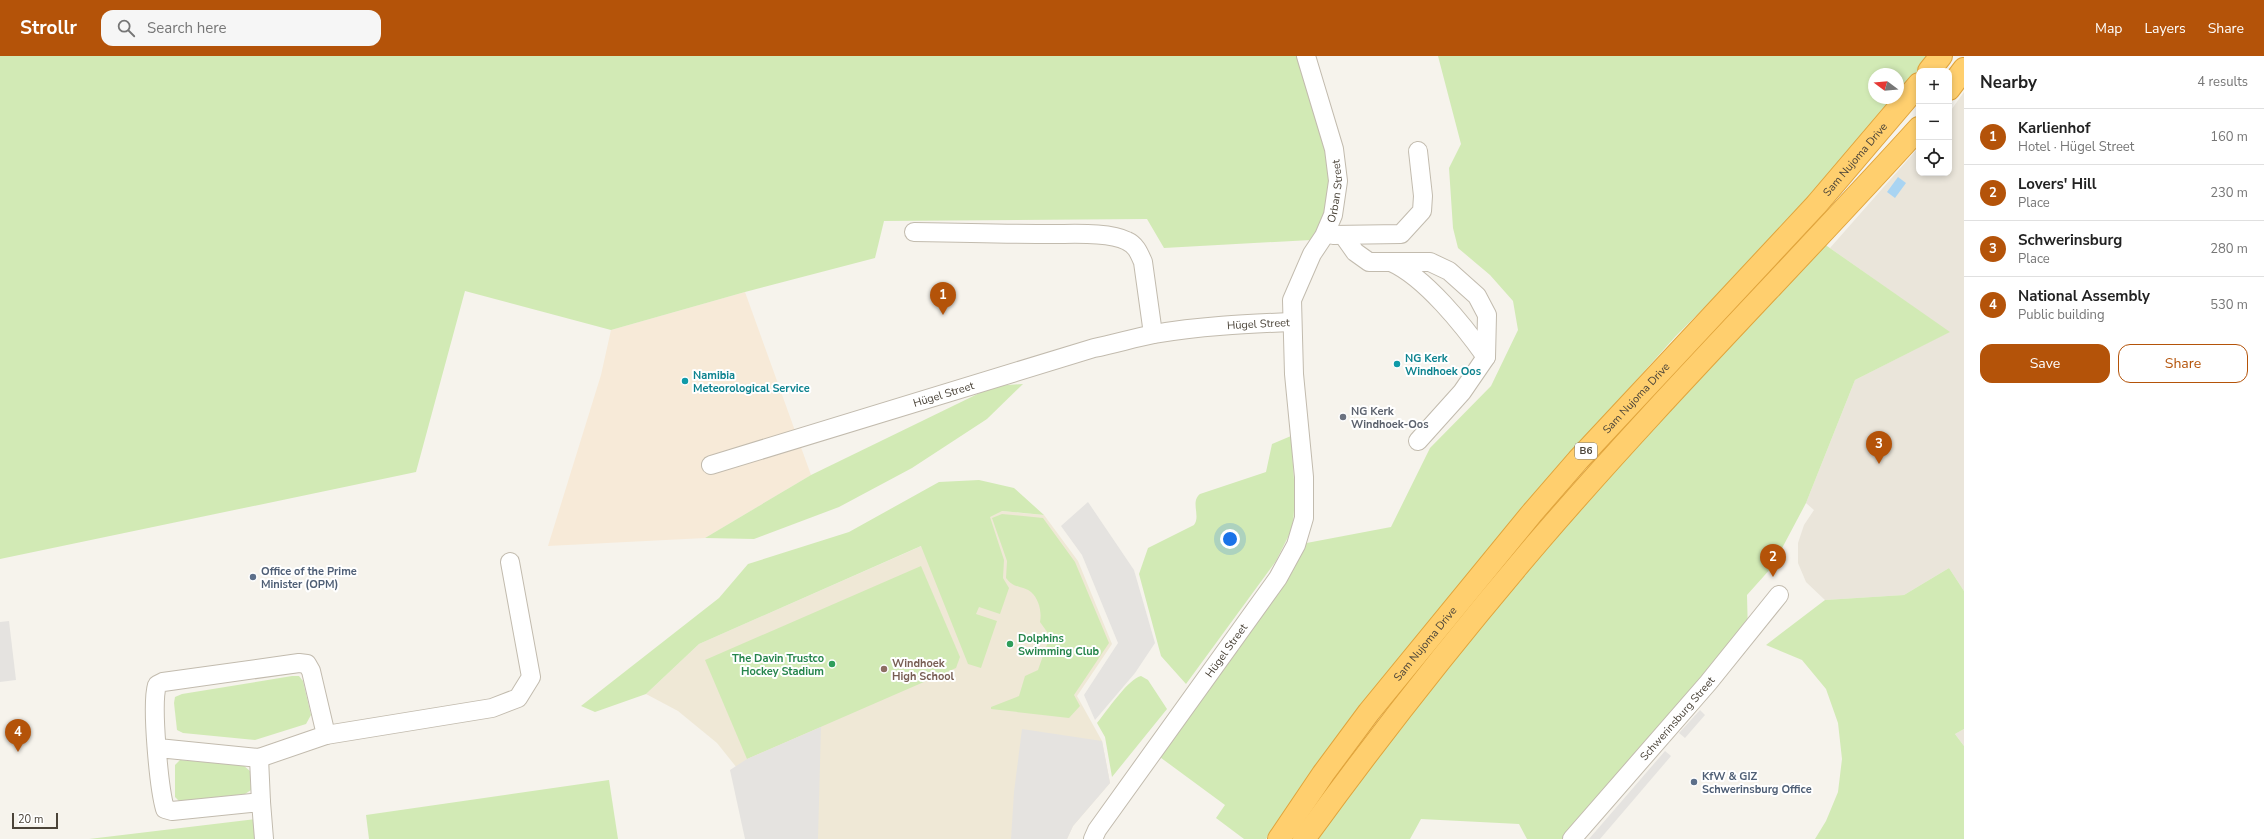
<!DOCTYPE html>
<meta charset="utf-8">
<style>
:root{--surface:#fff;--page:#f6f6f6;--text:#222;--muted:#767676;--line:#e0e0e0;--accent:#b45309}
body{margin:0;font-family:"Nunito Sans",sans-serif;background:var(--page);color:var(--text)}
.controls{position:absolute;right:12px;top:12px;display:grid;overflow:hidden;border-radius:8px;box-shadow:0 2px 6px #0003}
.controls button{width:36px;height:36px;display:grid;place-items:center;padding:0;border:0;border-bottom:1px solid var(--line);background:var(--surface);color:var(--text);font:20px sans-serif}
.compass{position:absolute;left:1868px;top:12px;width:36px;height:36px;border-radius:50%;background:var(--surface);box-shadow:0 2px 6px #0003;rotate:286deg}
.scale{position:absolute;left:12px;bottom:10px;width:46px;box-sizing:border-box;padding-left:4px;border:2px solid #4b4439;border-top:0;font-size:11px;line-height:14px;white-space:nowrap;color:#4b4439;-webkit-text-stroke:3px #fff;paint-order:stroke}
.you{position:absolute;left:1230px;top:483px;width:14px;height:14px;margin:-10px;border:3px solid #fff;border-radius:50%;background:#1a73e8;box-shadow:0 0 0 6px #1a73e833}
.badge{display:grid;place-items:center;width:26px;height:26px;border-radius:50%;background:var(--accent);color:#fff;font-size:13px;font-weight:700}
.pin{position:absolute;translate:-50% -33px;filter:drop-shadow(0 1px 2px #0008)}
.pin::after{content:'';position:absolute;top:21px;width:14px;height:12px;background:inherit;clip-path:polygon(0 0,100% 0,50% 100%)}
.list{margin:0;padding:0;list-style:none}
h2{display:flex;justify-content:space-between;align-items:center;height:52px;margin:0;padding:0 16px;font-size:17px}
h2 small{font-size:13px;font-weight:400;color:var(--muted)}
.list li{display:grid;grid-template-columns:26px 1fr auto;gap:12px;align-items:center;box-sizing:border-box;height:56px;padding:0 16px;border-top:1px solid var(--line)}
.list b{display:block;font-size:15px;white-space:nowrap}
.list p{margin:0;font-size:13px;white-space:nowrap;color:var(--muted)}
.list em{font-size:13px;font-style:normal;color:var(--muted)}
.actions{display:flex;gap:8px;padding:12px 16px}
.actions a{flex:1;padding:9px 0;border:1px solid var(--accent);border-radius:12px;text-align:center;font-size:14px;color:var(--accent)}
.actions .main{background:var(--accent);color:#fff}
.icon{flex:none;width:22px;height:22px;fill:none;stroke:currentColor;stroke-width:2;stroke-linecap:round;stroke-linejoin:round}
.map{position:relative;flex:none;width:1964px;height:783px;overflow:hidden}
header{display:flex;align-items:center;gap:24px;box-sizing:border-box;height:56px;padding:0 20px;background:var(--accent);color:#fff}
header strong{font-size:19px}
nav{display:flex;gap:22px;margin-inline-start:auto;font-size:14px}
.search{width:280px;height:36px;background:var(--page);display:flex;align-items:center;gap:10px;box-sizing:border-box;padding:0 14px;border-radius:12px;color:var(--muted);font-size:15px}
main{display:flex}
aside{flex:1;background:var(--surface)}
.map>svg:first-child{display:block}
</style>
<header>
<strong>Strollr</strong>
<div class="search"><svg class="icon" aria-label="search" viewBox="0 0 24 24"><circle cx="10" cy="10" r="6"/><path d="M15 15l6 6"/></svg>Search here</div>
<nav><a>Map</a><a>Layers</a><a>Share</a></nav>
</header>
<main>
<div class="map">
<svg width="1964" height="783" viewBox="0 0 1964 783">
<rect width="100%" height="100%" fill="#f6f3ec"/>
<!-- residential -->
<g fill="#eae5da">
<polygon points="1964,36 1964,535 1949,512 1904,539 1825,544 1806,526 1798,507 1798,487 1804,469 1814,454 1806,447 1855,324 1949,276 1830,192 1919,91 1919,117 1949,117 1949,57"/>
<polygon points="1964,673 1964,690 1955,678"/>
</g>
<!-- commercial -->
<polygon fill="#f7ead8" points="745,236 811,419 705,482 548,490 601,319 611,274"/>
<!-- education -->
<polygon fill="#efe8d6" points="1001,455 1044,459 1078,505 1112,588 1077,640 1102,685 1110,727 1073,770 1067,783 773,783 773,757 717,687 678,655 646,638 699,588"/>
<!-- green -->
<g fill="#d2eab5" fill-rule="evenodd">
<path d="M 0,0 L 1299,0 C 1313,43 1342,106 1328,151 C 1324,162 1316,174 1311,184 L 1164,192 L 1147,163 L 884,165 L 875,202 L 745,236 L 611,274 L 465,235 L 416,416 L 0,503 Z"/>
<path d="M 1438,0 L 1932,0 L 1894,49 L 1809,146 L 1675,281 L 1527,446 L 1360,653 L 1266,783 L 1244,783 L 1216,762 L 1225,749 L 1153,696 L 1296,489 L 1391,471 L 1430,392 L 1491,330 L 1518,274 L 1513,245 L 1490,219 L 1458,192 L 1453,172 L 1449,112 L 1461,88 ZM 1874,18 L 1898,18 L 1898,42 L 1874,42 Z"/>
<polygon points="1817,183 1950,276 1855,324 1806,447 1772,511 1747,539 1748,579 1572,783 1527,783 1519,768 1421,763 1410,783 1314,783 1444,600"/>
<polygon points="1023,328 987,363 912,412 839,451 754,483 705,482 811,419 994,330"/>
<path d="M 1291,380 L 1295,438 L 1293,471 L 1276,505 L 1186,628 L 1161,600 L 1139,518 L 1148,492 L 1194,469 C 1201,460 1190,446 1200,438 L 1266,416 L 1272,388 Z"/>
<polygon points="979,424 1014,432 1044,459 1002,455 990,461 1004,504 1003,522 1009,532 1000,558 979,551 976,558 997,565 981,612 968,608 921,490 699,588 646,638 595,656 581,650 719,542 748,508 849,476 939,426"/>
<path d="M 1002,458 L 1043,462 L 1075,506 L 1109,587 L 1074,639 L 1080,650 L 1069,662 L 991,653 L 991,651 L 1019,640 L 1025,620 L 1038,614 L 1050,580 L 1040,566 C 1042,556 1039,543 1031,536 C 1022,529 1014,533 1006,522 L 1007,505 L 992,462 Z"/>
<polygon points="921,510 960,601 956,612 747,703 705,604"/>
<polygon points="1949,512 1964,535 1964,673 1955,678 1964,690 1964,783 1815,783 1826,765 1838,736 1842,703 1838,667 1826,633 1802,604 1766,589 1825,544 1904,539"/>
<polygon points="292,620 299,620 303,625 311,659 306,668 255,684 183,677 177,674 174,647 175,641 182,638"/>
<path d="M 1141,620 L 1148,624 L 1167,653 L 1112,721 L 1105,681 L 1097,667 C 1106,656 1129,622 1141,620 Z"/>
<polygon points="180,704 243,709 250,715 251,734 245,738 179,745 175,741 175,709"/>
<polygon points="609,724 618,783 369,783 366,759"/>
<polygon points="257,763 263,783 89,783"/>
</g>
<!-- parking -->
<g fill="#e5e3e0">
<polygon points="1088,446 1134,514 1155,587 1135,617 1095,664 1084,639 1118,587 1082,499 1061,470"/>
<polygon points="9,565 16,624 0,626 0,566"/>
<polygon points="1700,654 1705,659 1685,682 1679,677"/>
<polygon points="821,671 818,783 745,783 730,714 747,703"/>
<polygon points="1022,673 1102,685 1110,727 1073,770 1067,783 1011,783 1014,736"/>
<polygon points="1665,695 1671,700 1624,755 1600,783 1589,783"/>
</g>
<!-- water -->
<polygon fill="#a9d4f2" points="1898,121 1906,127 1895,142 1887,136"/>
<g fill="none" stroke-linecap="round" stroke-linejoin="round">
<defs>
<g id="minor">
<path d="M 914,176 C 961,177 1008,178 1055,178 C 1074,178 1110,176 1127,185 C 1136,189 1139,197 1143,206 L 1153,278"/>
<polyline points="1333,179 1401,178 1422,155 1423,140 1418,95"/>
<polyline points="1343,179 1355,196 1369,206 1430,206 1449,215 1477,240 1487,259 1486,301 1462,336 1418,385"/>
<path d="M 1391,206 C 1425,221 1464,270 1486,301"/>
<path id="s1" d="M 711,409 L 1094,292 C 1114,288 1134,282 1154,278 C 1199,270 1245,268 1291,266"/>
<polyline points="326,679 492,652 518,642 531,621 510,506"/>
<path d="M 158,692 L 259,702 L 326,679 L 311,615 L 307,608 L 299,607 L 163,626 L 157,629 C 151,649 159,732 165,753 L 172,755 L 261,746 L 264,783"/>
<polyline points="259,702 261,746"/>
<path id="s2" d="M 1093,783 L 1097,774 L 1278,522 L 1296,489 L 1304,462 L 1304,421 L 1294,318 L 1292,244 L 1312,198 L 1324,180 L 1333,159 L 1338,125 L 1334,93 L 1306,0"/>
<path id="s3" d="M 1572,783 L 1708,627 L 1779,539"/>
</g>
<g id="highway">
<polyline points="1929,15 1941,0"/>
<polyline points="1949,33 1964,13"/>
<path id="s4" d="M 1279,783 L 1323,718 L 1369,656 L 1532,457 L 1578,404 L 1816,149 L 1919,28"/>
<path d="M 1304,783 C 1378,681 1456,582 1538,486 C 1660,344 1793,211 1919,72"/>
</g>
</defs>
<!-- minor casing -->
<use href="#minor" stroke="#c2bbae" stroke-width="20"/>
<!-- highway casing -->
<use href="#highway" stroke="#e0a43c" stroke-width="24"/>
<!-- minor -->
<use href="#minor" stroke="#fff" stroke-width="18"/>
<!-- highway -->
<use href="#highway" stroke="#ffcf6e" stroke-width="22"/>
</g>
<!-- markers -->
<g fill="#0f9aa8" stroke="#fff" stroke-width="1.5">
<circle cx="1397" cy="308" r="4"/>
<circle cx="685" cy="325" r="4"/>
</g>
<circle fill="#6b7280" stroke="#fff" stroke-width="1.5" cx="1343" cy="361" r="4"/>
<g fill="#5c6f8a" stroke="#fff" stroke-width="1.5">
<circle cx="253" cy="521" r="4"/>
<circle cx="1694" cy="726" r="4"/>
</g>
<g fill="#2e9e5b" stroke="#fff" stroke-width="1.5">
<circle cx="1010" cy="588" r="4"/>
<circle cx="832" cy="608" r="4"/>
</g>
<circle fill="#8d6e63" stroke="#fff" stroke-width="1.5" cx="884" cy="613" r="4"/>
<g text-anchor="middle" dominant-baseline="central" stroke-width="4" stroke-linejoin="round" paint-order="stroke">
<!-- shield labels -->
<rect fill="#fff" stroke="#817c74" stroke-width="1" x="1575" y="387" width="22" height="16" rx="3"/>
<g font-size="10" font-weight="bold" fill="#4b4439">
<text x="1586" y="395">B6</text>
</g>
<!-- street labels -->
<g font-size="11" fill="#4b4439" stroke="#fff">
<text stroke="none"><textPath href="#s4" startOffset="892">Sam Nujoma Drive</textPath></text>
<text stroke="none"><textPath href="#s2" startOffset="723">Orban Street</textPath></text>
<text stroke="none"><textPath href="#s1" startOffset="567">Hügel Street</textPath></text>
<text stroke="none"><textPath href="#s1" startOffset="243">Hügel Street</textPath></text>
<text stroke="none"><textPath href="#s4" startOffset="568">Sam Nujoma Drive</textPath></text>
<text stroke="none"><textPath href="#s4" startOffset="244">Sam Nujoma Drive</textPath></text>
<text stroke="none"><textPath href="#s2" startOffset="231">Hügel Street</textPath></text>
<text stroke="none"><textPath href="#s3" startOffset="160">Schwerinsburg Street</textPath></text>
</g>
<!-- culture labels -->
<g font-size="11" font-weight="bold" fill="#0d838f" stroke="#fff" text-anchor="start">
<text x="1405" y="302">NG Kerk<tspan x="1405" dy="13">Windhoek Oos</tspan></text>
<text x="693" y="319">Namibia<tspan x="693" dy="13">Meteorological Service</tspan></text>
</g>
<!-- worship labels -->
<g font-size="11" font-weight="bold" fill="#5b616d" stroke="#fff" text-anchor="start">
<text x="1351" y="355">NG Kerk<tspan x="1351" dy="13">Windhoek-Oos</tspan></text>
</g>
<!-- service labels -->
<g font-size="11" font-weight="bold" fill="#4e5e75" stroke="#fff" text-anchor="start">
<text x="261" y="515">Office of the Prime<tspan x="261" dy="13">Minister (OPM)</tspan></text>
<text x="1702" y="720">KfW &amp; GIZ<tspan x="1702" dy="13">Schwerinsburg Office</tspan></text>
</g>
<!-- leisure labels -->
<g font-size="11" font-weight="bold" fill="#27864d" stroke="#fff" text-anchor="start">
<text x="1018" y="582">Dolphins<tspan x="1018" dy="13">Swimming Club</tspan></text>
<text x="824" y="602" text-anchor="end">The Davin Trustco<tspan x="824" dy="13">Hockey Stadium</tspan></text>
</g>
<!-- education labels -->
<g font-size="11" font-weight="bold" fill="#785e54" stroke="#fff" text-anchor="start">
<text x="892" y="607">Windhoek<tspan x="892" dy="13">High School</tspan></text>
</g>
</g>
</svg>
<div class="controls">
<button>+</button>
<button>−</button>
<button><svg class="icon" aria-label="locate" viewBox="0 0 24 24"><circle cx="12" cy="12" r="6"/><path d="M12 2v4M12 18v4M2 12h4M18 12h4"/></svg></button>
</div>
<svg class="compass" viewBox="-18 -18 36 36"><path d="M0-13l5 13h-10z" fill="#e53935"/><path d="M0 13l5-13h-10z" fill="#767676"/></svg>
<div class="scale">20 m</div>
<div class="you"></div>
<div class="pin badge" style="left:943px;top:259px">1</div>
<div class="pin badge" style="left:1773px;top:521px">2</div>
<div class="pin badge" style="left:1879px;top:408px">3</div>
<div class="pin badge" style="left:18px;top:696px">4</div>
</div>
<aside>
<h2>Nearby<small>4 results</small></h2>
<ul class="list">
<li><span class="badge">1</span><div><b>Karlienhof</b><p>Hotel · Hügel Street</p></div><em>160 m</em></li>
<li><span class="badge">2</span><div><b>Lovers' Hill</b><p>Place</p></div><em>230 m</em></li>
<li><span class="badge">3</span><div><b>Schwerinsburg</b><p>Place</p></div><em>280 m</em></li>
<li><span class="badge">4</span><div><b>National Assembly</b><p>Public building</p></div><em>530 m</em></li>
</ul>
<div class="actions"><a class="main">Save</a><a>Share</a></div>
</aside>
</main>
